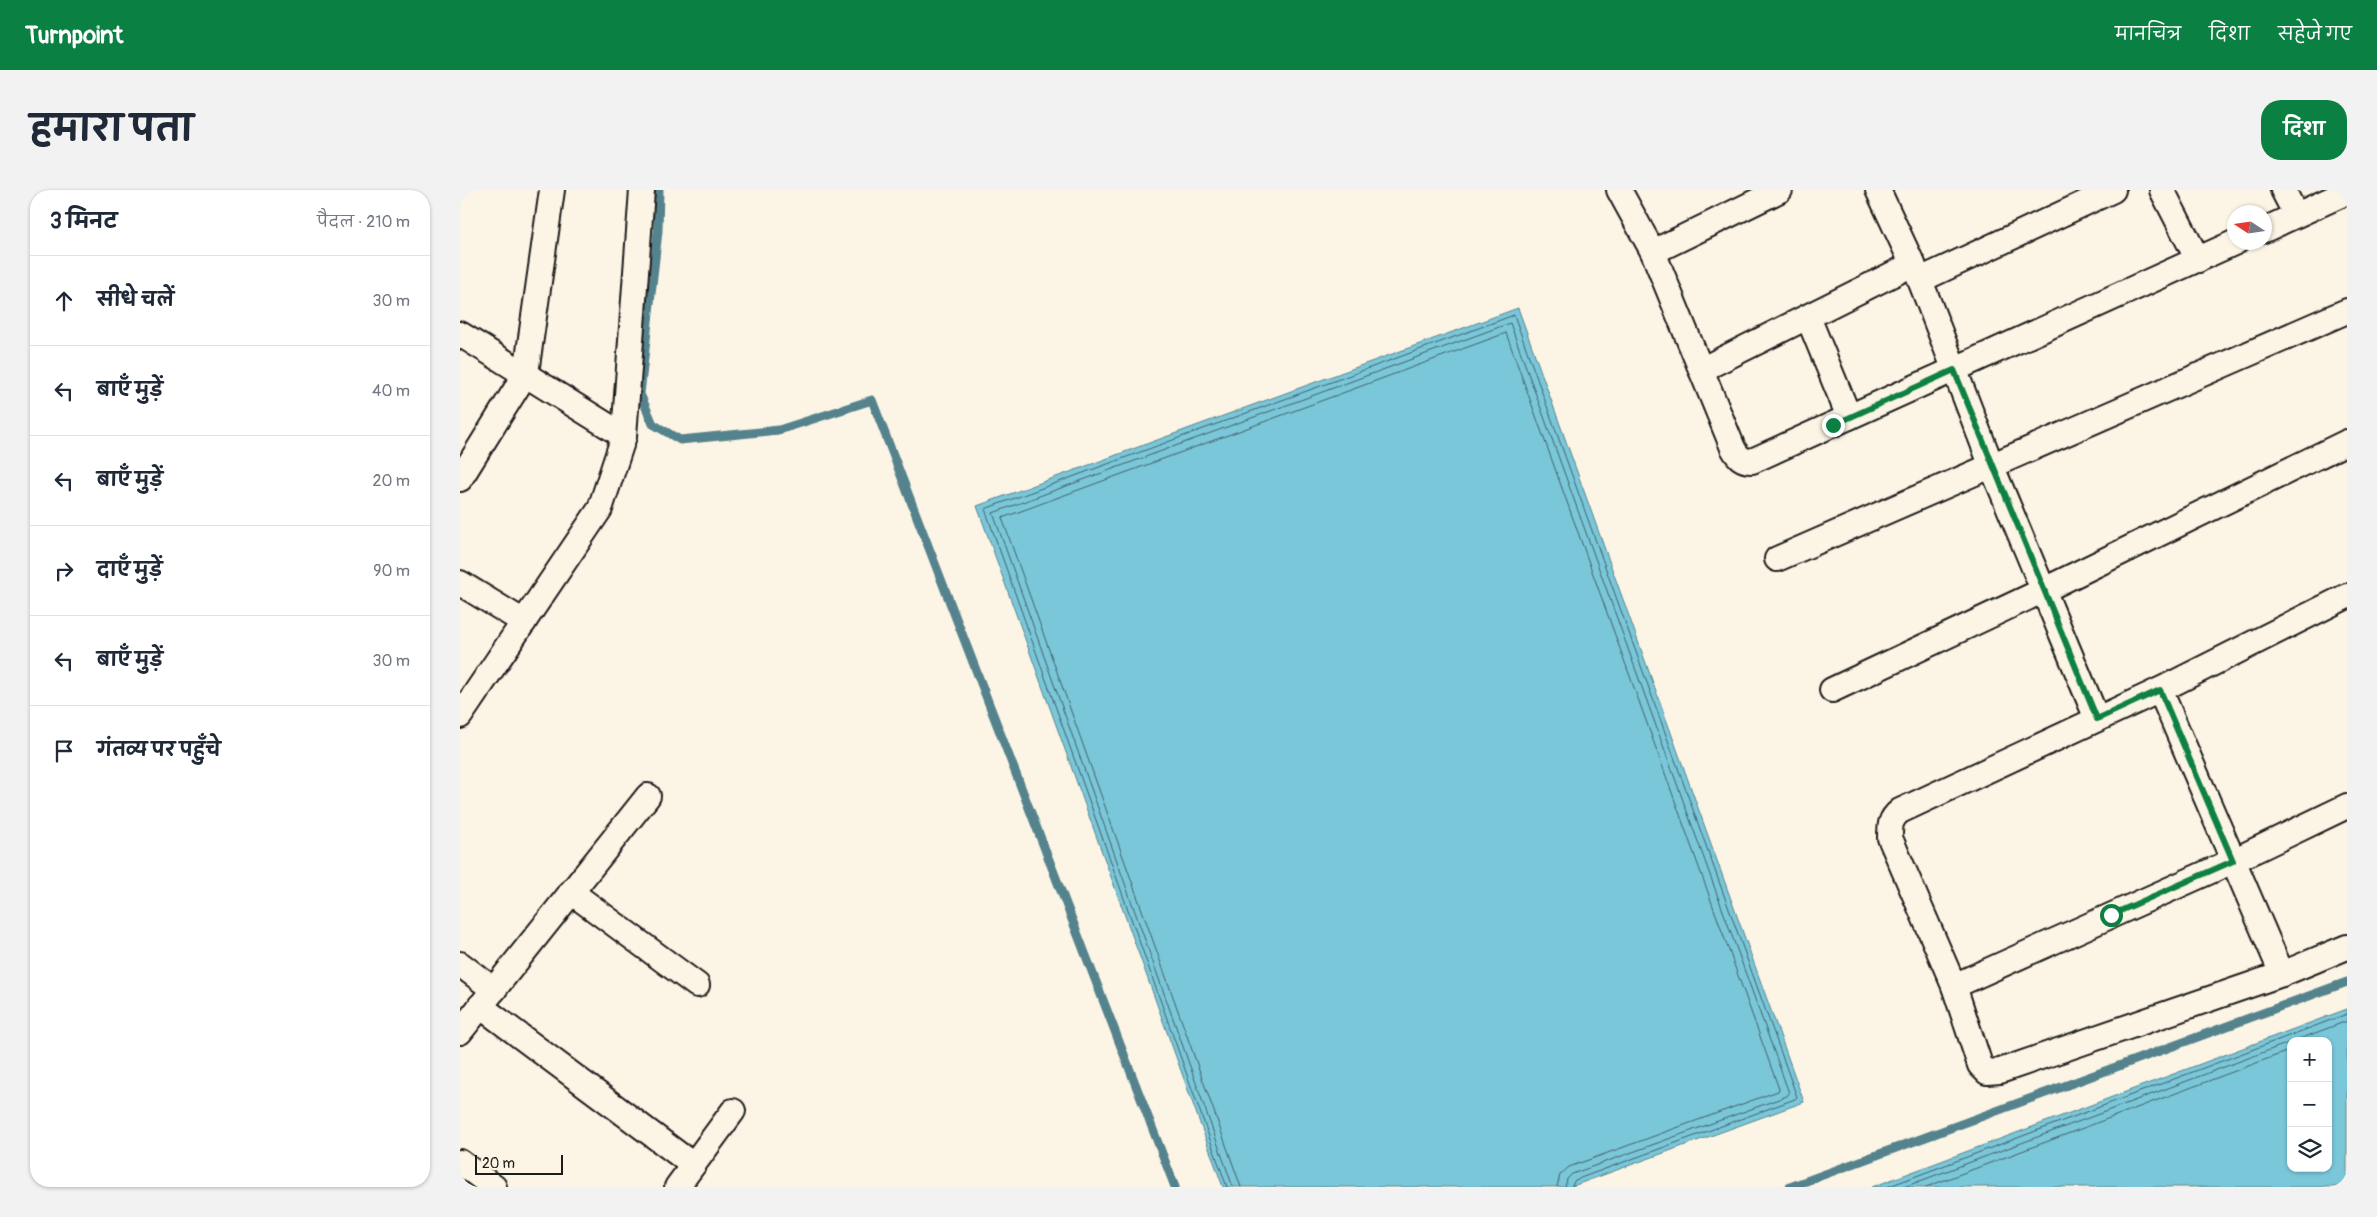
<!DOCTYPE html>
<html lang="hi">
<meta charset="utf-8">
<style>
:root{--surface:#fff;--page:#f2f2f3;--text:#1f2937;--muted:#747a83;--line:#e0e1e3;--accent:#0b8043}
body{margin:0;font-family:Pangolin,"Playpen Sans Deva",sans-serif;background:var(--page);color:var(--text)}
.controls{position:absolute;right:15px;bottom:15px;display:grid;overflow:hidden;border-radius:10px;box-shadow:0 1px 4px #0004}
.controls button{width:45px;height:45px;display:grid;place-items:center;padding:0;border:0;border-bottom:1px solid var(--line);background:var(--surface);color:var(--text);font:25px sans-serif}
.compass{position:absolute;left:1767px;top:15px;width:45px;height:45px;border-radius:50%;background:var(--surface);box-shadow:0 1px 4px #0004;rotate:282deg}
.scale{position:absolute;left:15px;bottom:12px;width:88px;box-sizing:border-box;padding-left:5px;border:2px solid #1c1c1c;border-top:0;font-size:14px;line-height:18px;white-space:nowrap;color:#1c1c1c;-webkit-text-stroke:4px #fcf5e5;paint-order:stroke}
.stop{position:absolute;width:15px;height:15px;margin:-11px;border:4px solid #0b8043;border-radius:50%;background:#fff}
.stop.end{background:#0b8043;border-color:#fff;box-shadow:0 1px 5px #0008}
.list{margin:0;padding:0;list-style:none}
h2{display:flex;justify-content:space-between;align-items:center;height:65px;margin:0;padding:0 20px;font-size:21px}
h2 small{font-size:16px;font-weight:400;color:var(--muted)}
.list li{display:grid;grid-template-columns:32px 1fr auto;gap:15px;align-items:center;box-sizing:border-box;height:90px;padding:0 20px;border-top:1px solid var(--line)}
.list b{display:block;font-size:19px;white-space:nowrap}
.list em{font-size:16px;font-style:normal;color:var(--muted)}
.icon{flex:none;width:28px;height:28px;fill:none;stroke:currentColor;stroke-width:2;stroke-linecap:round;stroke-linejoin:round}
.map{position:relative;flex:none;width:1887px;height:997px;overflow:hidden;border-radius:20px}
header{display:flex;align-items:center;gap:30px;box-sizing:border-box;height:70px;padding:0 25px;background:var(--accent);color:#fff}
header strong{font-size:24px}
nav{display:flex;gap:28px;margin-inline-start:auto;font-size:18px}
.intro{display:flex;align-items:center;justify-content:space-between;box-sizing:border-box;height:120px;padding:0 30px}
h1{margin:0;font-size:35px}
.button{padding:12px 22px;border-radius:20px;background:var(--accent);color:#fff;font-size:18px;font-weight:700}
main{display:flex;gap:30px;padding:0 30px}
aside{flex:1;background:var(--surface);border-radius:20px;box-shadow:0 1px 4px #0004}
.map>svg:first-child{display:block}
</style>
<header>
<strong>Turnpoint</strong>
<nav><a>मानचित्र</a><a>दिशा</a><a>सहेजे गए</a></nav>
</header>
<div class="intro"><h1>हमारा पता</h1><a class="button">दिशा</a></div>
<main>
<aside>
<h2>3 मिनट<small>पैदल · 210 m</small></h2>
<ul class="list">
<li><svg class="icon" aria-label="ahead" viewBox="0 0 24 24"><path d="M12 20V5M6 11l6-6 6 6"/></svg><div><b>सीधे चलें</b></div><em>30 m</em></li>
<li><svg class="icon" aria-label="left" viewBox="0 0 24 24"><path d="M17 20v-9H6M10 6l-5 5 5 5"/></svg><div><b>बाएँ मुड़ें</b></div><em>40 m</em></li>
<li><svg class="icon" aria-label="left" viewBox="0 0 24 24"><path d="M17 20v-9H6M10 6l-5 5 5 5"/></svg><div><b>बाएँ मुड़ें</b></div><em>20 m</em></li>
<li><svg class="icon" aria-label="right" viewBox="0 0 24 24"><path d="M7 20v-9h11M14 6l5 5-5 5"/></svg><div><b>दाएँ मुड़ें</b></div><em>90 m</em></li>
<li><svg class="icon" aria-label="left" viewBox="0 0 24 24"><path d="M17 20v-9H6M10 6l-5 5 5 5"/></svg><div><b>बाएँ मुड़ें</b></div><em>30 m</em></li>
<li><svg class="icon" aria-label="arrive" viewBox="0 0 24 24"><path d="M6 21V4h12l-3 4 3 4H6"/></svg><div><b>गंतव्य पर पहुँचे</b></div></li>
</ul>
</aside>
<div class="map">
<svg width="1887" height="997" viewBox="0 0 1887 997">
<rect width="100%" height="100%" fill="#fcf5e5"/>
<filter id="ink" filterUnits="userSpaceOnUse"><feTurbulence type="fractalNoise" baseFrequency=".02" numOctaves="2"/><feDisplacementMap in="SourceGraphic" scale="10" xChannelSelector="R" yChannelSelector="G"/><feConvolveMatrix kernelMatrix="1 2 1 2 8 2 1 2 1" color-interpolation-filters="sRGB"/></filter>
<g filter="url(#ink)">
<!-- water -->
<g fill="#7ac7d9" stroke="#54838d" fill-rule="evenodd">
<polygon points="1058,118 1344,912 1110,997 763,997 517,316"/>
<path d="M 1887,819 L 1887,997 L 1412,997 ZM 1831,851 L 1868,851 L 1868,978 L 1831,978 Z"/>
</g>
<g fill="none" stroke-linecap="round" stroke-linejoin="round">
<!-- shore -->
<g stroke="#426068" stroke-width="1">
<polyline points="1834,851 1887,831"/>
<polyline points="767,997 525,319 1054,125 1337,907 1335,909 1115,990 1111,997"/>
<polyline points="773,997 533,323 1050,133 1329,903 1327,906 1112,984 1107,989 1105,997"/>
<polyline points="781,997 542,328 1046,143 1319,899 1318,901 1109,977 1100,985 1097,997"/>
<polyline points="1427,997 1887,824"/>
<polyline points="1444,997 1831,852"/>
<polyline points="1466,997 1831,860"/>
</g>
<!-- stream -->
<g stroke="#54838d" stroke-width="9">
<polyline points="199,0 198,41 180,204 193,234 220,250 319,240 412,210 715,997"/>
<polyline points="1330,997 1887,792"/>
</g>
<defs>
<g id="street">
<path d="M 1159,0 L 1193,62 L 1273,258 C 1278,267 1282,271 1292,271 L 1776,52"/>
<polyline points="1418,0 1460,90 1532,277 1637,529"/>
<polyline points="1702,0 1738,70"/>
<polyline points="1823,0 1836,25"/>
<polyline points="1804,40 1887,2"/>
<polyline points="1193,62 1320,0"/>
<polyline points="1460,90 1653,0"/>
<polyline points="1348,127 1389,227"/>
<polyline points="0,144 164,246"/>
<polyline points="1241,180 1453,74"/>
<polyline points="0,289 66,183 92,0"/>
<polyline points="1317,369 1887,121"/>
<polyline points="0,393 64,432"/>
<path d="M 1887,406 L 1700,500 L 1440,621 C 1430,629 1430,635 1430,648 L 1494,796 L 1520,875 L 1527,882 L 1540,881 L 1822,784 L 1887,757"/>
<polyline points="1372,500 1584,400 1887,252"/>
<polyline points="1700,500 1822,784"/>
<polyline points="0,526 140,319 164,246 182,0"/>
<polyline points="111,702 237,795"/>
<polyline points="0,774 34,800"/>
<polyline points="1494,796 1773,671 1887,616"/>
<polyline points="20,816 233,975"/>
<polyline points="0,842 188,606"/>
<polyline points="0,972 34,997"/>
<polyline points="217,997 273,921"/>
</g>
</defs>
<!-- street casing -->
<use href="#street" stroke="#1c1c1c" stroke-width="28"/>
<!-- street -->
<use href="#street" stroke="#fcf5e5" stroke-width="24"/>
</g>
</g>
<g fill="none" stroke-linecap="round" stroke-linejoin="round" filter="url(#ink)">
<!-- route -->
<polyline stroke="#0b8043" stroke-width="6" points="1373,235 1494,180 1637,529 1700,500 1773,671 1651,725"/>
</g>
</svg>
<div class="controls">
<button>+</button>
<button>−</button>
<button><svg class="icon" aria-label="layers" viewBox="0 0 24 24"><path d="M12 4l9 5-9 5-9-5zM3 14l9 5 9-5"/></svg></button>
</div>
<svg class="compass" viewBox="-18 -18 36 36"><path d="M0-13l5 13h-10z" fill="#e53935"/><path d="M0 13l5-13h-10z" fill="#747a83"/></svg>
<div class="scale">20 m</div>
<div class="stop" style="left:1651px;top:725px"></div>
<div class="stop end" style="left:1373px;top:235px"></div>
</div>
</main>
